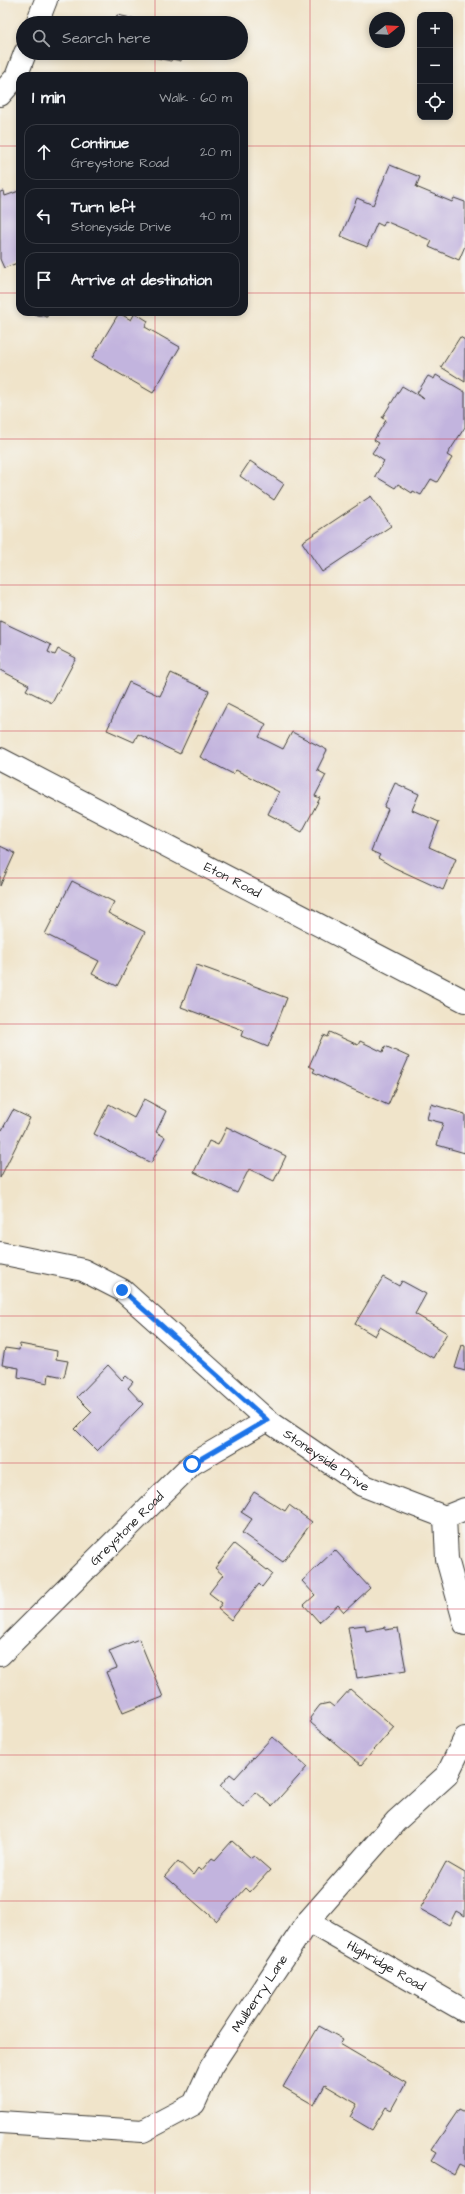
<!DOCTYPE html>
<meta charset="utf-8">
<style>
:root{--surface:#171b24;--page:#242831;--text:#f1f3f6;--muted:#9ea1a6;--line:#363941}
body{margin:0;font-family:"Architects Daughter",sans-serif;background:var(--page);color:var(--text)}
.controls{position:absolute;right:12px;top:12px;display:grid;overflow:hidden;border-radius:8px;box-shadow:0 2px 6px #0003}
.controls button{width:36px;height:36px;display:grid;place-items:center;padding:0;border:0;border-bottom:1px solid var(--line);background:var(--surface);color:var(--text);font:20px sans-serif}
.compass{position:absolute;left:369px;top:12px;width:36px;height:36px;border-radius:50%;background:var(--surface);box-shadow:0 2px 6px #0003;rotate:72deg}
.stop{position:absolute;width:12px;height:12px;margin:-9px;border:3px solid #1a73e8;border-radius:50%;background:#fff}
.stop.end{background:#1a73e8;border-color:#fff;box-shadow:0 1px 4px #0008}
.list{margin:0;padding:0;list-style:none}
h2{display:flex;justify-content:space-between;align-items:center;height:52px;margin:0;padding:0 16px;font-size:17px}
h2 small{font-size:13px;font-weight:400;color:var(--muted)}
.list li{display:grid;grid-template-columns:26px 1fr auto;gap:12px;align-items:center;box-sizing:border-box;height:56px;margin:0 8px 8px;padding:0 8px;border:1px solid var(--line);border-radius:12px}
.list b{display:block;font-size:15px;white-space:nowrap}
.list p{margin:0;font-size:13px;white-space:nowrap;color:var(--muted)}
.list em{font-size:13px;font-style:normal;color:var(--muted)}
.icon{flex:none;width:22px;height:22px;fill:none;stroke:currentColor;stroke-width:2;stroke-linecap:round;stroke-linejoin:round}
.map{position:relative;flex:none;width:465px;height:2194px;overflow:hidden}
.search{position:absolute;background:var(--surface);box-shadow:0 2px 6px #0003;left:16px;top:16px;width:232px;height:44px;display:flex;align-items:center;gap:10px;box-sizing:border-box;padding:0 14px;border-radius:22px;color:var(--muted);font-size:15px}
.panel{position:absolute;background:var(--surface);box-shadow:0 2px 6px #0003;left:16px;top:72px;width:232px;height:244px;border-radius:12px}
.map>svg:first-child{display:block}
</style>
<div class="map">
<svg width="465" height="2194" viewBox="0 0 465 2194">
<rect width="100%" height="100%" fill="#f6f6f2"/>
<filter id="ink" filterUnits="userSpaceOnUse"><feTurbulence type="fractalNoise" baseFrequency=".025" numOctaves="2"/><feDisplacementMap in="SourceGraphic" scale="8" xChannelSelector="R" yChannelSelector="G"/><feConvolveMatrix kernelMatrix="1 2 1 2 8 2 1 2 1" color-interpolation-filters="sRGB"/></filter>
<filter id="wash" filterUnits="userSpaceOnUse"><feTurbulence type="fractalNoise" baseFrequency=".012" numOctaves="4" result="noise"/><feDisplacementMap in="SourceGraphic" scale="16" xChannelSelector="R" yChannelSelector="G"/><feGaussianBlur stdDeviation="0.9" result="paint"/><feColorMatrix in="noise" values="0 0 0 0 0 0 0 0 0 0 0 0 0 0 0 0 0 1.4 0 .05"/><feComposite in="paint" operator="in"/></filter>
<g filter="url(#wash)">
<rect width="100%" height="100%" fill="#f0e4ca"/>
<g id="blocks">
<!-- building -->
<g fill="#c2b4de">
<polygon points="117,15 151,22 151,23 115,23"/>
<polygon points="133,53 182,53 181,61 172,59 171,61"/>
<polygon points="390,165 420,177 416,187 452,202 454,198 465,202 465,246 459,260 429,247 432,241 385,221 383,226 377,223 367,247 341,236 357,198 373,205"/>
<polygon points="4,191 5,196 19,191 20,193 20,262 4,268 0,259 0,192"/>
<polygon points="24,312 48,312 47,317"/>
<polygon points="119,313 131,320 135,313 148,321 145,327 180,347 153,393 92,358"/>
<polygon points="460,337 465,340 465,382 441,367"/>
<polygon points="436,375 465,392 465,427 447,455 452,458 437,482 431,479 421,495 413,491 412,493 398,484 395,488 375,476 384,461 372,453 379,443 374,440 386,420 382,418 402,386 424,399 417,393 428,376 434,379"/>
<polygon points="250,461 284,484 274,500 240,476"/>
<polygon points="371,496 391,526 322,572 302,542"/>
<polygon points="0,621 51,645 48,652 55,655 58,649 76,658 52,703 26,690 29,685 0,670"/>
<polygon points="171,673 209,691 180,754 138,734 134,742 107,730 129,682 160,696"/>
<polygon points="227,704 266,724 259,737 283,749 292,732 327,750 317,770 326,775 315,796 320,798 302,832 268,814 279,792 236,770 233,774 200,757"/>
<polygon points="395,783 419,794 412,810 439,822 429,847 456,859 443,890 393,867 378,858 380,855 371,851 388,809 384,807"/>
<polygon points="0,846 15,853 0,886"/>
<polygon points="72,881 114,902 108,913 145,932 117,986 92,974 99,961 45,934"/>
<polygon points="197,965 287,998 268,1047 241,1036 243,1030 181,1007"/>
<polygon points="329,1032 358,1045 360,1041 383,1052 385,1046 409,1057 388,1105 313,1072 315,1069 309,1066 323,1035 327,1037"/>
<polygon points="144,1099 166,1111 156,1132 165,1137 151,1163 94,1134 109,1104 134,1118"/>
<polygon points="431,1104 465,1114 465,1153 437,1145 443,1123 427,1119"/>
<polygon points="13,1110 30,1118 0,1178 0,1129 2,1130"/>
<polygon points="227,1127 286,1156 274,1181 249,1169 237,1193 194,1172 209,1141 218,1145"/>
<polygon points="383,1277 399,1286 402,1281 426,1294 415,1314 447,1333 433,1358 380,1327 375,1336 355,1324"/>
<polygon points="20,1344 57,1351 56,1359 68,1361 64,1377 49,1374 48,1383 18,1377 19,1368 2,1365 5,1348 19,1350"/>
<polygon points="462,1345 465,1346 465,1371 455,1368"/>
<polygon points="108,1365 122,1380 126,1376 133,1382 128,1388 143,1404 97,1451 75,1429 92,1412 77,1397"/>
<polygon points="254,1492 285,1511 289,1505 312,1522 283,1562 242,1533 252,1519 241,1512"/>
<polygon points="234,1544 272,1574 262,1587 259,1584 231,1620 218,1609 222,1603 209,1593 223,1575 215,1568"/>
<polygon points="335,1550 370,1588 344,1612 338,1605 319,1622 304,1605 315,1595 302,1581"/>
<polygon points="365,1625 366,1631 385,1627 385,1630 398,1628 406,1670 357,1678 348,1627"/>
<polygon points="139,1639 163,1697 123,1713 106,1672 117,1668 109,1651"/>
<polygon points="350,1689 394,1727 361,1765 311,1723 310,1718 320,1705 329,1703 334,1707"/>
<polygon points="272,1737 307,1767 272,1806 256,1792 243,1807 220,1786 230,1774 235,1778"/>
<polygon points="232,1841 251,1858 254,1856 270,1870 250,1892 246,1888 216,1921 165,1876 178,1861 193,1875 198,1868 201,1871 212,1858 215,1860"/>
<polygon points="446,1862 465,1873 465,1916 456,1911 449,1925 420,1909"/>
<polygon points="319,2026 343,2039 340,2044 406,2083 391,2110 386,2107 372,2130 350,2117 357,2104 325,2085 314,2105 283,2087"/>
<polygon points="459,2109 465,2112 465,2168 459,2165 454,2175 431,2161 437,2152 432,2149"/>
</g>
</g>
</g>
<g filter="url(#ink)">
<use href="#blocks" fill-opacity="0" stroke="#3c3a36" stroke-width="1"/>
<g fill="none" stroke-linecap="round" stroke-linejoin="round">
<defs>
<g id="minor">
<polyline points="37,23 46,0"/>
<polyline points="0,95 16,77 25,53"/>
<path id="s1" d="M 0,759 L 465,1001"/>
<path id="s2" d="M 0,1253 L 83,1270 L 122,1290 L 267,1420 L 362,1485 L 445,1517 L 465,1509"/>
<polyline points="445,1517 447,1559 465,1624"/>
<path id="s3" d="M 0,1655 L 192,1464 L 267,1420"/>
<path id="s4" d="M 308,1921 L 465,2011"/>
<path id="s5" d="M 0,2122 L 143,2131 L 194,2104 L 211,2067 L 308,1921 L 396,1821 L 447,1775 L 465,1738"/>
</g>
</defs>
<!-- minor casing -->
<use href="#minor" stroke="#3c3a36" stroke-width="24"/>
<!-- minor -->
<use href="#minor" stroke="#fff" stroke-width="22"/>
</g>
</g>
<g fill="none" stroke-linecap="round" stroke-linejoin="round" filter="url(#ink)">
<!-- route -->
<polyline stroke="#1a73e8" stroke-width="5" points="122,1290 267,1420 192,1464"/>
</g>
<!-- grid -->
<path fill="none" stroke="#d1495b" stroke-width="1" stroke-opacity="0.55" d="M 155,0 L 155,23M 310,0 L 310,2194M 155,53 L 155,76M 0,146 L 20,146M 244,146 L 465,146M 0,293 L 20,293M 244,293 L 465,293M 155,312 L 155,2194M 0,439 L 465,439M 0,585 L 465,585M 0,731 L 465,731M 0,878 L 465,878M 0,1024 L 465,1024M 0,1170 L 465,1170M 0,1316 L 465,1316M 0,1463 L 465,1463M 0,1609 L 465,1609M 0,1755 L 465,1755M 0,1901 L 465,1901M 0,2048 L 465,2048"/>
<g text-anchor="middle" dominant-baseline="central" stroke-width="3" stroke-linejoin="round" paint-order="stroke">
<!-- street labels -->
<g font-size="13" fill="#1c1c1c" stroke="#f6f6f2">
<text stroke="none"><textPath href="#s1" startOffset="262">Eton Road</textPath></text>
<text stroke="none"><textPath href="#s2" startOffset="395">Stoneyside Drive</textPath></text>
<text stroke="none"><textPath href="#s3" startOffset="179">Greystone Road</textPath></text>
<text stroke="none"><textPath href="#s4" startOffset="90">Highridge Road</textPath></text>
<text stroke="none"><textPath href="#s5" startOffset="330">Mulberry Lane</textPath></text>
</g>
</g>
</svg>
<div class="controls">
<button>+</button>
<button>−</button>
<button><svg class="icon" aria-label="locate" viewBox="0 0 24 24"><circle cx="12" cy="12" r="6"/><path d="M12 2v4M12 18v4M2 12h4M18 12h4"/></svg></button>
</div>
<svg class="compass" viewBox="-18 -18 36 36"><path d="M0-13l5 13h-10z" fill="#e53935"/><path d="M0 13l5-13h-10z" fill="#9ea1a6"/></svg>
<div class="stop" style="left:192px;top:1464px"></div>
<div class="stop end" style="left:122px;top:1290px"></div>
<div class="search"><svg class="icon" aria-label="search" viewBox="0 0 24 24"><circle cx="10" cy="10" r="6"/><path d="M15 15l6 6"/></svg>Search here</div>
<section class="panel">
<h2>1 min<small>Walk · 60 m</small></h2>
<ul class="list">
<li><svg class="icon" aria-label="ahead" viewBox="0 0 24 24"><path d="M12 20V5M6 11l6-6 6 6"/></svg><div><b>Continue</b><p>Greystone Road</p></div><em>20 m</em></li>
<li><svg class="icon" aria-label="left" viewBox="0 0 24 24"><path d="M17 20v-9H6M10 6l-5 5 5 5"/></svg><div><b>Turn left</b><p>Stoneyside Drive</p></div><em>40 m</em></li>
<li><svg class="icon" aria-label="arrive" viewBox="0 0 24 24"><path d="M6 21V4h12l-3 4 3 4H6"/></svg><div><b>Arrive at destination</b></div></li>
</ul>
</section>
</div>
